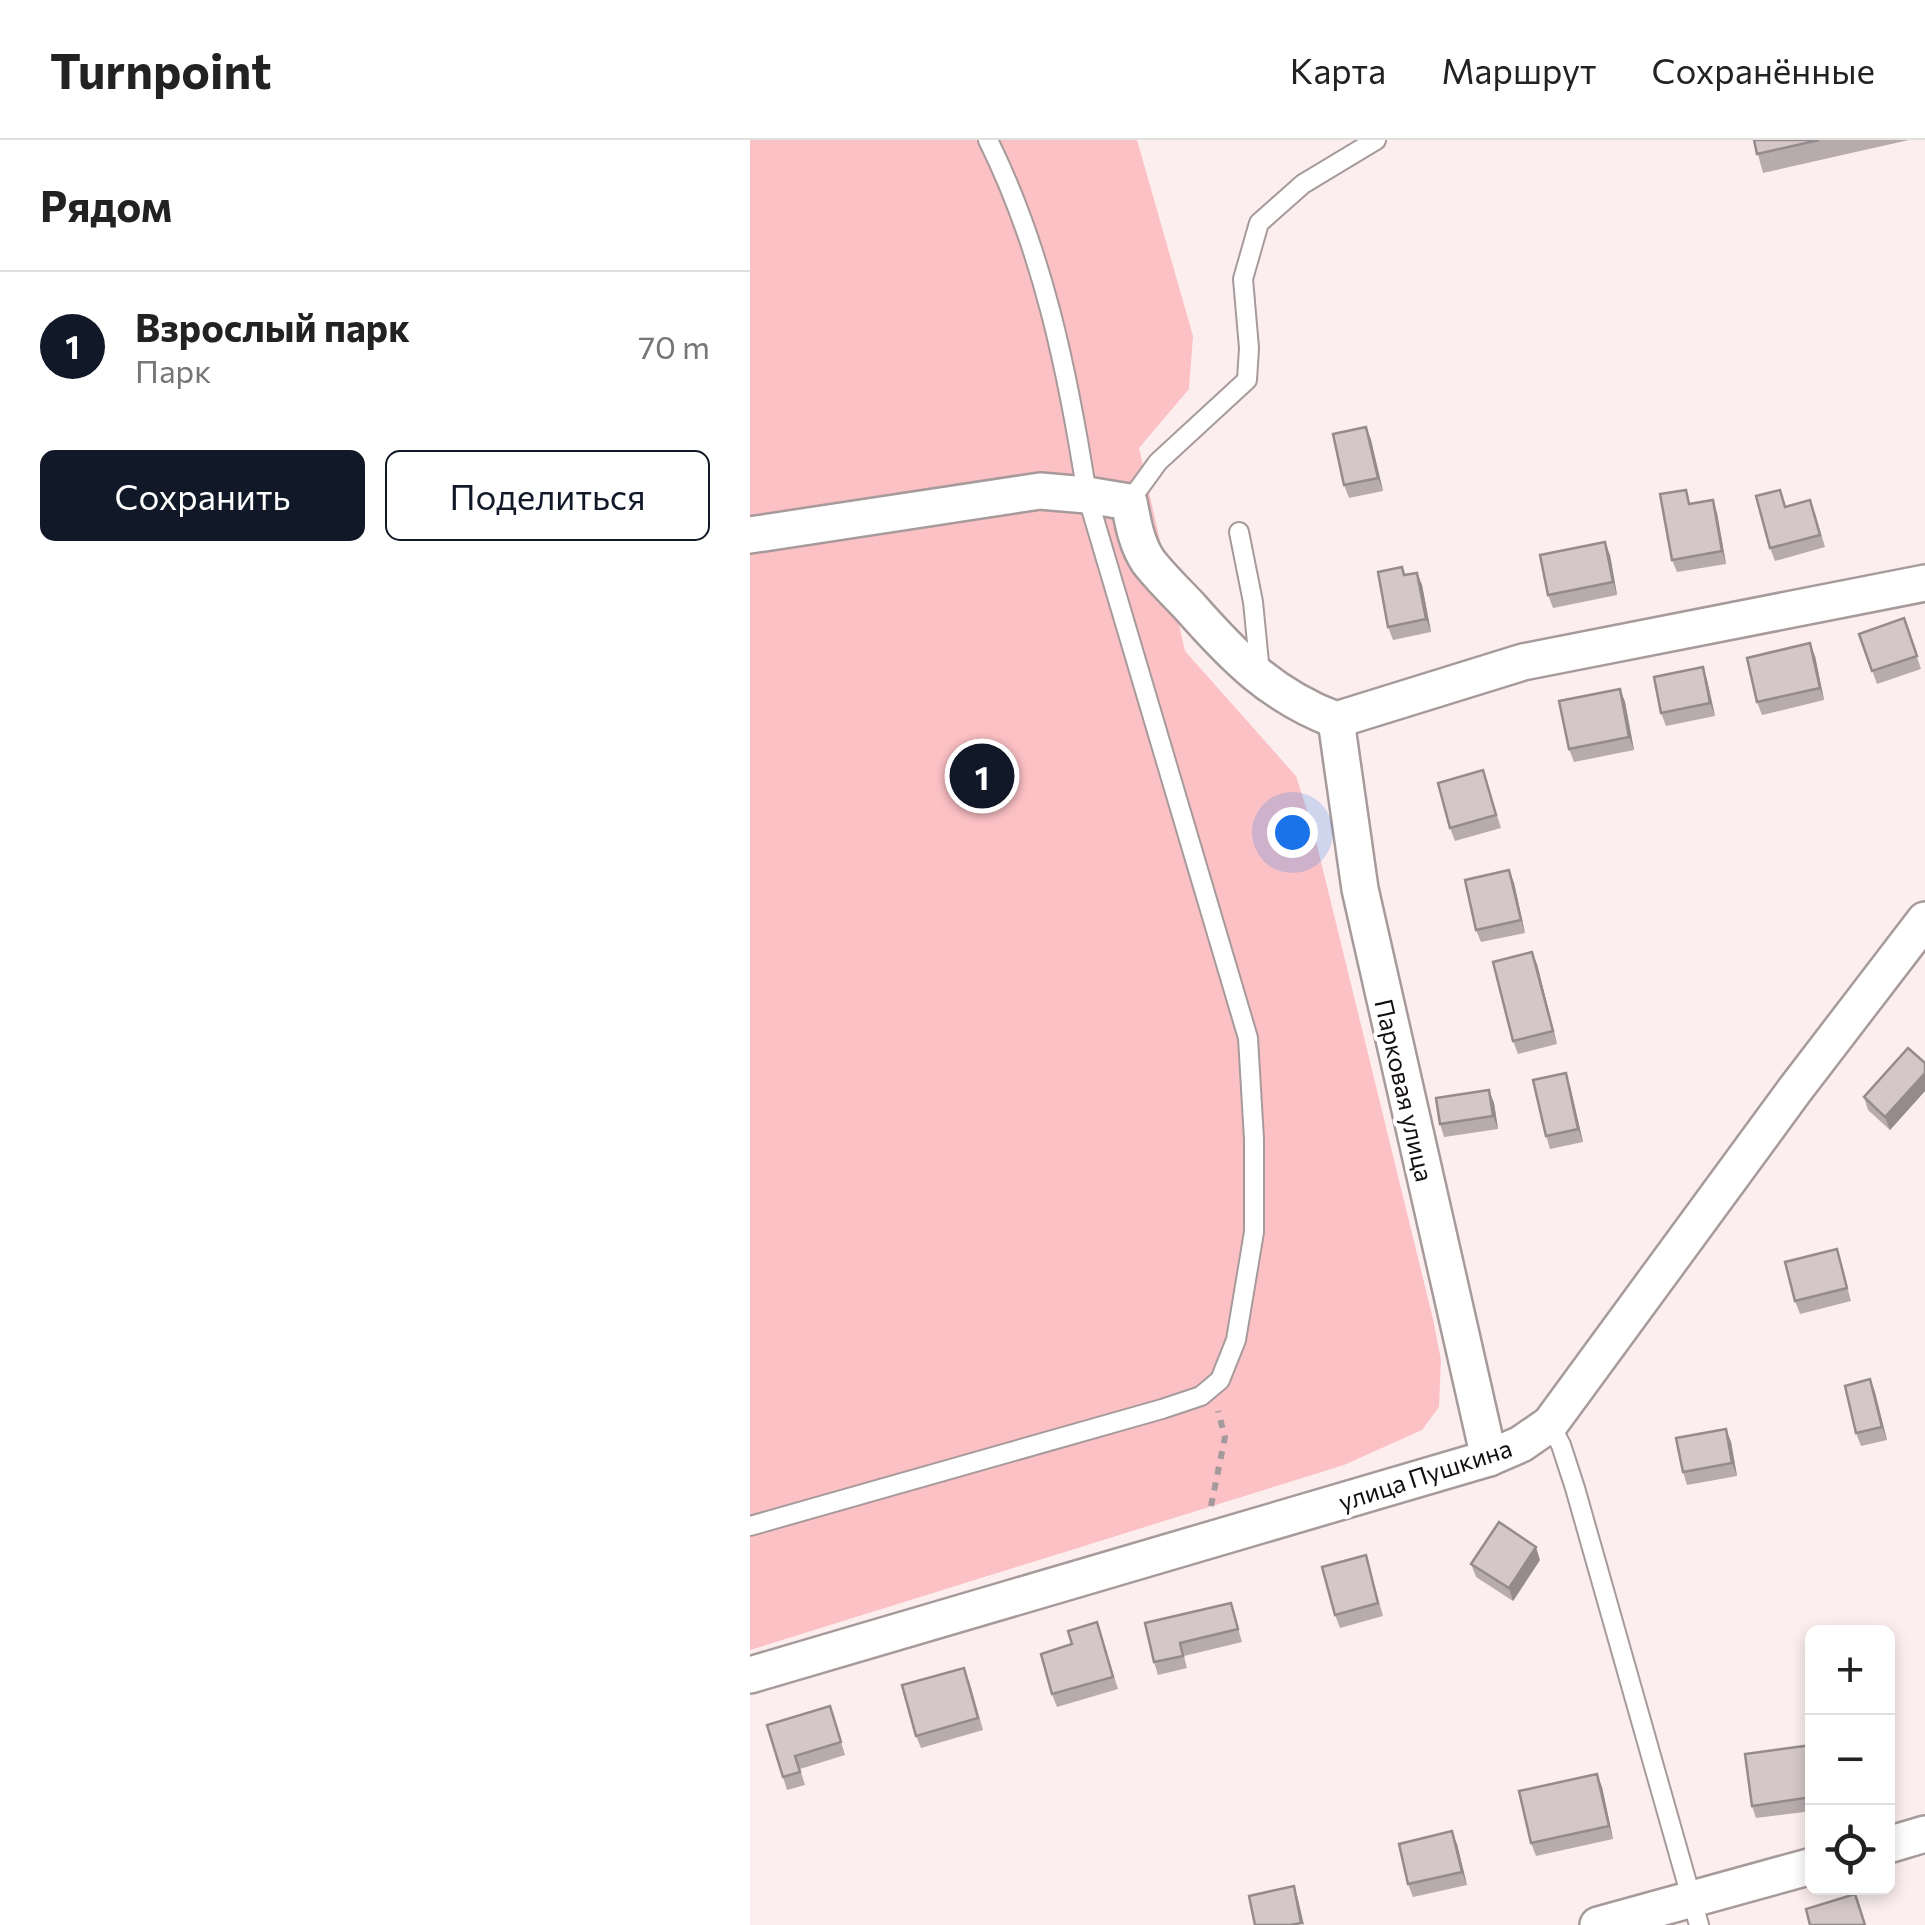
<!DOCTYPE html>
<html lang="ru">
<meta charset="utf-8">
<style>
:root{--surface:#fff;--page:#f2f2f2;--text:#222;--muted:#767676;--line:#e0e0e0;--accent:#111827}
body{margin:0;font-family:Commissioner,sans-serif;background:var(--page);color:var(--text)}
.controls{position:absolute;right:30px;bottom:30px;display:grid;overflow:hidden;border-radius:15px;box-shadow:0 5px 15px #0003}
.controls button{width:90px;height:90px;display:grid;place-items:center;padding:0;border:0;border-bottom:2px solid var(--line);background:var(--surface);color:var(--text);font:50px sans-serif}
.you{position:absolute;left:542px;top:692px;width:35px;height:35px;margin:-25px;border:8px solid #fff;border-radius:50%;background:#1a73e8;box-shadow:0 0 0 15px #1a73e833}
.badge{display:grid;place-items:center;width:65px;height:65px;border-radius:50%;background:var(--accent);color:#fff;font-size:32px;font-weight:700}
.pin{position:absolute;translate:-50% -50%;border:5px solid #fff;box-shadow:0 2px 10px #0006}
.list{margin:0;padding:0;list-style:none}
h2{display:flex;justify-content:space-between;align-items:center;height:130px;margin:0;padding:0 40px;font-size:42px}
h2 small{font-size:32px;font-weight:400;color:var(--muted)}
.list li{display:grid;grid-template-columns:65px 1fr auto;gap:30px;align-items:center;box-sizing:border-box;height:150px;padding:0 40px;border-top:2px solid var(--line)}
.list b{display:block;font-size:38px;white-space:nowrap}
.list p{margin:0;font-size:32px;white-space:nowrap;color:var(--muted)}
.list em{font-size:32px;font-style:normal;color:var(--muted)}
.actions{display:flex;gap:20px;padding:30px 40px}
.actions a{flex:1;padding:22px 0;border:2px solid var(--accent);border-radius:15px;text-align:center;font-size:35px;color:var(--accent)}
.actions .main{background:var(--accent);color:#fff}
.icon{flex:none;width:55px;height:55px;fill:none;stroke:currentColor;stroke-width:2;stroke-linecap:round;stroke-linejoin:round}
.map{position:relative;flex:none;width:1175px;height:1785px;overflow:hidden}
header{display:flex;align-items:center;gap:60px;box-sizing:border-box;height:140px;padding:0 50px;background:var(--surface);border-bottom:2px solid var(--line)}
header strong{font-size:48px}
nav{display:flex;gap:55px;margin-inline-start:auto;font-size:35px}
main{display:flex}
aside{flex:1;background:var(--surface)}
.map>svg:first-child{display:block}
</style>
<header>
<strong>Turnpoint</strong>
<nav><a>Карта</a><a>Маршрут</a><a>Сохранённые</a></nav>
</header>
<main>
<aside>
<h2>Рядом<small></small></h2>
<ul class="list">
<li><span class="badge">1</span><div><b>Взрослый парк</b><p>Парк</p></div><em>70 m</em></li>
</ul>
<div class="actions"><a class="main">Сохранить</a><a>Поделиться</a></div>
</aside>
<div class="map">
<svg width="1175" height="1785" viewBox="0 0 1175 1785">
<rect width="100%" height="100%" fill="#fceeef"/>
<!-- green -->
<polygon fill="#fcc1c5" points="0,0 387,0 443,196 439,249 389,308 435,511 546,636 563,689 683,1179 691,1220 689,1267 672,1290 594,1325 0,1510"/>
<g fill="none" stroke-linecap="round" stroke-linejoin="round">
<defs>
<g id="service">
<polyline points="379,362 408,322 497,240 499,208 493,139 509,83 553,44 626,0"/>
<polyline points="489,392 503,462 510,533"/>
<polyline points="800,1284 811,1305 825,1348 949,1785"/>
<path d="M 0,1386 L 412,1269 L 451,1256 L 470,1240 L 486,1200 L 504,1092 L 504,999 L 498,898 L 337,355 C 318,233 293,111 238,0"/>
</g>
<g id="minor">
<path d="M 0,395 L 290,351 L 337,355 L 379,362 C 383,382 386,403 398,421 C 410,437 426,452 440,467 C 484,517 522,556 586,580 L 773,522 L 1175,443"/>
<polyline points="586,580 610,749 739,1318"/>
<polyline points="0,1535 739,1318 771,1304 800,1284 1044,951 1175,780"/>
<polyline points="1138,1705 1175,1694"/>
<polyline points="848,1785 1062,1726"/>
</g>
</defs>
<!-- service casing -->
<use href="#service" stroke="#a79a9b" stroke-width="22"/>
<!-- minor casing -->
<use href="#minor" stroke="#a79a9b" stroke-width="40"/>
<!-- path -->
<polyline stroke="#a59a9b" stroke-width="6" stroke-dasharray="8 8" stroke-linecap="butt" points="461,1366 475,1297 468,1271"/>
<!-- service -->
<use href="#service" stroke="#fff" stroke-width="18"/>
<!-- minor -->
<use href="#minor" stroke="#fff" stroke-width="35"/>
</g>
<!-- wall -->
<g fill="#b7abac">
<polygon points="1004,0 1159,0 1013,33"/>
<polygon points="616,287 621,300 633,351 599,358 594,345"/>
<polygon points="941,364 967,373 976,424 927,432 922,420"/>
<polygon points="1065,373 1075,407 1025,421 1020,408"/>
<polygon points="860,415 867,455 803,468 798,455"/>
<polygon points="667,433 672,445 681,492 643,500 638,487 655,435"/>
<polygon points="1154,478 1171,529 1127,544 1109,494"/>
<polygon points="1065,516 1074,560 1012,575 1007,562"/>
<polygon points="953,527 957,540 965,576 916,586 911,573"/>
<polygon points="870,549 875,562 884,610 824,622 819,609"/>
<polygon points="733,630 751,688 705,701 700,688"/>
<polygon points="759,730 764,743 775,793 731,802 726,790"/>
<polygon points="787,824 807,904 768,914 763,901"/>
<polygon points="1175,923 1175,951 1140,990 1118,970 1114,957"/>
<polygon points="820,946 833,1002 800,1009 796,996"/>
<polygon points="744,963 748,989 694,997 690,984"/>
<polygon points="1087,1109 1101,1161 1050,1174 1045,1161"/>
<polygon points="1120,1239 1137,1300 1111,1306 1106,1293"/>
<polygon points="976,1289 981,1302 987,1336 937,1345 933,1332"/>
<polygon points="616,1415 633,1476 590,1488 585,1475"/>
<polygon points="790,1420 763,1461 726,1437 721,1424"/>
<polygon points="481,1463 492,1502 434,1516 437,1528 408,1535 404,1522"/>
<polygon points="347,1482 368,1549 307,1567 302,1554 322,1504"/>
<polygon points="219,1540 233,1590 171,1608 166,1596"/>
<polygon points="80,1566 95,1615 50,1629 55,1645 37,1650 17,1585"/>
<polygon points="1062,1605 1062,1671 1006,1678 1002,1666"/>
<polygon points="852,1647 863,1699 786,1716 781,1703"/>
<polygon points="707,1704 717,1745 663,1757 658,1744"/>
</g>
<!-- shaded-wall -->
<g fill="#958b8c">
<polygon points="616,287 621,300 633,351 628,338"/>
<polygon points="963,360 967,373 976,424 972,411"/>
<polygon points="855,402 860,415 867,455 863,442"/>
<polygon points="667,433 672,445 681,492 676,479"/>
<polygon points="1060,503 1065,516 1074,560 1070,548"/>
<polygon points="953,527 957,540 965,576 960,563"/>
<polygon points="870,549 875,562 884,610 879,597"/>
<polygon points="759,730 764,743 775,793 771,780"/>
<polygon points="782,812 787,824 807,904 803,891"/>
<polygon points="816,933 820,946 833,1002 828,989"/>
<polygon points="1175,933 1175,951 1140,990 1135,977"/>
<polygon points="739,950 744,963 748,989 743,976"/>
<polygon points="1120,1239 1125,1252 1137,1300 1132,1287"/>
<polygon points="976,1289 981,1302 987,1336 982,1323"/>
<polygon points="786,1407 790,1420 763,1461 759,1448"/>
<polygon points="847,1634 852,1647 863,1699 859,1686"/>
<polygon points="702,1691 707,1704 717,1745 712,1732"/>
<polygon points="544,1746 548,1759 554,1785 551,1783"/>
</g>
<!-- building -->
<g fill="#d5c7c8" stroke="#958b8c" stroke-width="2.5">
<polygon points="1004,0 1069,0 1007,14"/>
<polygon points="616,287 628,338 594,345 583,294"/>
<polygon points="936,350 939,364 963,360 972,411 922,420 910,354"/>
<polygon points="1030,350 1035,367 1060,360 1070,395 1020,408 1006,356"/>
<polygon points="855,402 863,442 798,455 790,415"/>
<polygon points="652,427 654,435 667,433 676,479 638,487 628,432"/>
<polygon points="1154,478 1167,516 1122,531 1109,494"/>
<polygon points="1060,503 1070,548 1007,562 997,518"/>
<polygon points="953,527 960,563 911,573 904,537"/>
<polygon points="870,549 879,597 819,609 809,561"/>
<polygon points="733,630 746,675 700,688 688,643"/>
<polygon points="759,730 771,780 726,790 715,740"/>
<polygon points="782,812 803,891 763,901 743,822"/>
<polygon points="1158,908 1175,923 1175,933 1135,977 1114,957"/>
<polygon points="816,933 828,989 796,996 783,940"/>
<polygon points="739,950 743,976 690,984 686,958"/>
<polygon points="1087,1109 1097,1148 1045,1161 1035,1122"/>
<polygon points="1120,1239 1132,1287 1106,1293 1095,1246"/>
<polygon points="976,1289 982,1323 933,1332 926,1298"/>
<polygon points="749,1382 786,1407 759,1448 721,1424"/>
<polygon points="616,1415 628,1463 585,1475 572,1427"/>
<polygon points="481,1463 488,1489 430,1503 433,1516 404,1522 395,1483"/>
<polygon points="347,1482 363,1537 302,1554 291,1514 322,1504 318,1491"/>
<polygon points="214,1528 228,1578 166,1596 152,1545"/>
<polygon points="80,1566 91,1602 45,1616 50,1632 33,1637 17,1585"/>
<polygon points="1062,1605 1062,1657 1002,1666 995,1614"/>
<polygon points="847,1634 859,1686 781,1703 769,1651"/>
<polygon points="702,1691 712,1732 658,1744 649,1704"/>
<polygon points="544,1746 551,1783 540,1785 505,1785 499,1756"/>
<polygon points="1105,1754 1115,1785 1060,1785 1056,1769"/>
</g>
<g text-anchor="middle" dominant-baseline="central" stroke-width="8" stroke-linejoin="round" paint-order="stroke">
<!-- street labels -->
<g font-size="25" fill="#130e0f" stroke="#fff">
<text transform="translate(655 950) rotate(77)">Парковая улица</text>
<text transform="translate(675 1334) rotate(-18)">улица Пушкина</text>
</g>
</g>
</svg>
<div class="controls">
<button>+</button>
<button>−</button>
<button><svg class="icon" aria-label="locate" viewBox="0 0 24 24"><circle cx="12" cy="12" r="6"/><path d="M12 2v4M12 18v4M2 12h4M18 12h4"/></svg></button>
</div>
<div class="you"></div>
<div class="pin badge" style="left:232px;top:636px">1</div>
</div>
</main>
